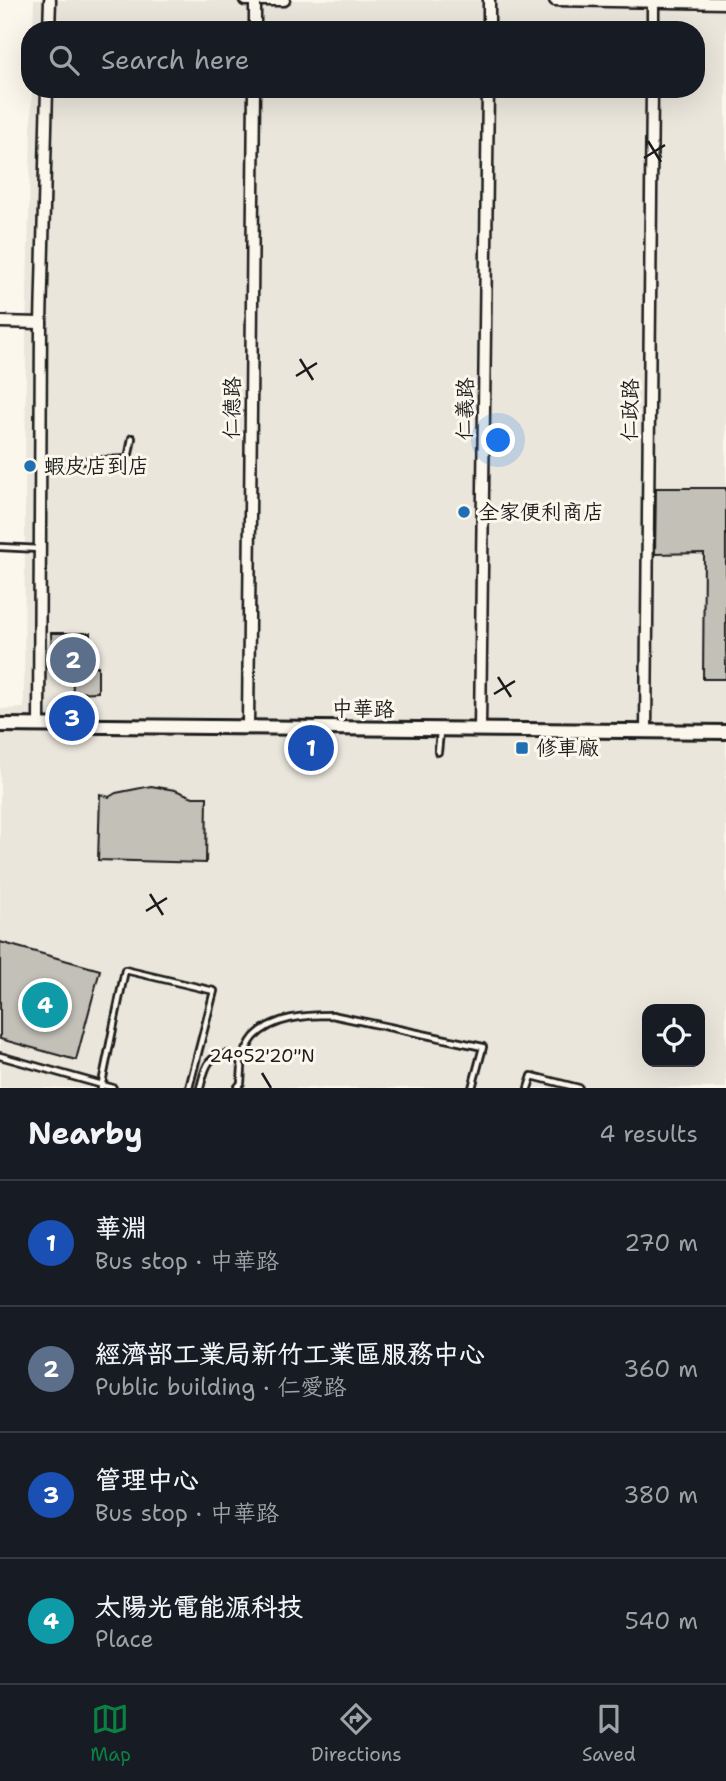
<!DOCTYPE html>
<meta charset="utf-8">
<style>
:root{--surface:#171b24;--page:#242831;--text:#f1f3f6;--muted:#9ea1a6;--line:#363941;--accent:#0b8043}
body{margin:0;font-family:"Shantell Sans","LXGW WenKai TC",sans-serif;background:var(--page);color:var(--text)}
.controls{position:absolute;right:21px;bottom:21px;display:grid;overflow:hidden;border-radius:14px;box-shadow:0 7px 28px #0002}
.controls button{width:63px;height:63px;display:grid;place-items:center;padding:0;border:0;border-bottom:2px solid var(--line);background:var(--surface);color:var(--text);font:35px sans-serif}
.you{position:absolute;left:499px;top:441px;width:24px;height:24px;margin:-18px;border:5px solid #fff;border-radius:50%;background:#1a73e8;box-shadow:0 0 0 10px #1a73e833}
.badge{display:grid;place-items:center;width:46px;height:46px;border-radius:50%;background:var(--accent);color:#fff;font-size:23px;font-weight:700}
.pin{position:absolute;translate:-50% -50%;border:4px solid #fff;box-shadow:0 2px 7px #0006}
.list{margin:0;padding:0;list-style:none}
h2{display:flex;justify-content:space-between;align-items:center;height:91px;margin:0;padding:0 28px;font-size:30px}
h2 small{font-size:23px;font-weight:400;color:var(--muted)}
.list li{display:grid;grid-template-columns:46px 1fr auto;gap:21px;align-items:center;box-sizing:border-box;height:126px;padding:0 28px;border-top:2px solid var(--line)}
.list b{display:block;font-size:26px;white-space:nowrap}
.list p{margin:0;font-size:23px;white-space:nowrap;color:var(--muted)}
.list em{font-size:23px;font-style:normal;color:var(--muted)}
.icon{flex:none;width:38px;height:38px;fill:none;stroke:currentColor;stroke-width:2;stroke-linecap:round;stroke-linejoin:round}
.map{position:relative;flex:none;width:726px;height:1088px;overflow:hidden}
.search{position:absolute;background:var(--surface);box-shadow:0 7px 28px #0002;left:21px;right:21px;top:21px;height:77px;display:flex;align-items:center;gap:18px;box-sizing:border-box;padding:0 24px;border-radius:28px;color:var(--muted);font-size:26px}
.sheet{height:595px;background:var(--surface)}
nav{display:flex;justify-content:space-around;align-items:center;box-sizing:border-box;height:98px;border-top:2px solid var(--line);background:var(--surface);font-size:19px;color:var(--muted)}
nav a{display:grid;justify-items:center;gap:4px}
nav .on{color:var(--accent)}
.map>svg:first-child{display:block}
</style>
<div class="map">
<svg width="726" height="1088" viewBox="0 0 726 1088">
<rect width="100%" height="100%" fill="#fbf7ec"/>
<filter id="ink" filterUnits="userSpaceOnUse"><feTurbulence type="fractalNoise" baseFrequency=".0143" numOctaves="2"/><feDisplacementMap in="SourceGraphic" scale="14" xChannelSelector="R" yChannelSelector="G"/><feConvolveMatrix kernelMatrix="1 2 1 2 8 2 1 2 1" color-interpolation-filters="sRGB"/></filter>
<g filter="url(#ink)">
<!-- built -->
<path fill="#eae6dc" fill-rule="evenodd" d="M 34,0 L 726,0 L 726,1088 L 0,1088 L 0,709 L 24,708 L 26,333 L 32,89 L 696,89 L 696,30 L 33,30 ZM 647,1009 L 700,1009 L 700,1062 L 647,1062 Z"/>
<!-- building -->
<g fill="#c3c0b8" stroke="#1c1c1c" stroke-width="2">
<polygon points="656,488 726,488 726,679 703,679 704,553 655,554"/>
<polygon points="51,633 90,633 90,653 52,653"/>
<polygon points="98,666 98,692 73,693 72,667"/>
<polygon points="151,786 175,790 193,797 207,797 206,863 98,860 100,794 109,797 116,793"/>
<polygon points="0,942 100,970 76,1060 0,1039"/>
</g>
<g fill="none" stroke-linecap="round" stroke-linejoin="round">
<defs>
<g id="service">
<polyline points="42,463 128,459 132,438"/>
<polyline points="0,547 40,549"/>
<polyline points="438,752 440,732"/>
<polyline points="0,1056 113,1088"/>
<path d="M 239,1059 C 247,1053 247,1045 254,1037 C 273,1017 306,1015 332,1015 L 483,1047 L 472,1088"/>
<polyline points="101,1088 125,970 214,991 189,1088"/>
<path d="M 200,1088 C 205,1070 206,1055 228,1054 L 239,1059 L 242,1067 L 241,1083 L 237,1088"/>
<polyline points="528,1088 532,1076 579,1088"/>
</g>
<g id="minor">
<polyline points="245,0 284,0"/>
<polyline points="555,0 726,3"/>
<polyline points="49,30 50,0"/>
<polyline points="255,30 255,0"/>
<polyline points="489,30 489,0"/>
<polyline points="653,30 653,2"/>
<polyline points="0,322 41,323"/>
<polyline points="39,725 41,323 47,89"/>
<polyline points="248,727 254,89"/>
<polyline points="480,729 488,89"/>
<polyline points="646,731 652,89"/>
</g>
<polyline id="tertiary" points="0,725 726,732"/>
</defs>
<!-- service casing -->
<use href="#service" stroke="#1c1c1c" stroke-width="10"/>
<!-- minor casing -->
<use href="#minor" stroke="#1c1c1c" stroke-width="15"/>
<!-- tertiary casing -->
<use href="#tertiary" stroke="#1c1c1c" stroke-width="18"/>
<!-- service -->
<use href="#service" stroke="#fbf7ec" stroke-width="4.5"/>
<!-- minor -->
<use href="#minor" stroke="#fbf7ec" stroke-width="10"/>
<!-- tertiary -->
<use href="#tertiary" stroke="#fbf7ec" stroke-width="12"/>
</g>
</g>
<!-- ticks -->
<path fill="none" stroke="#1c1c1c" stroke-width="2.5" d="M 648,141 L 661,162M 644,158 L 665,145M 300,359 L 313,380M 296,376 L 317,363M 498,677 L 511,697M 494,694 L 515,681M 150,894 L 163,915M 146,911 L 167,898M 262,1073 L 271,1088"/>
<!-- markers -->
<g fill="#1f6fb2" stroke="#fbf7ec" stroke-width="2.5">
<circle cx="30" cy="466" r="7"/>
<circle cx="464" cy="512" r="7"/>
<rect x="515" y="741" width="14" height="14" rx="3.5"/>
</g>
<g text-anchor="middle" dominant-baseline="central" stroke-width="6" stroke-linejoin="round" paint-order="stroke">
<!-- street labels -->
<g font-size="21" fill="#1c1c1c" stroke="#fbf7ec">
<text transform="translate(232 408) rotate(-89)">仁德路</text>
<text transform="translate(465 409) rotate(-89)">仁義路</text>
<text transform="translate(630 410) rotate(-89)">仁政路</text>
<text transform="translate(363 709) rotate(1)">中華路</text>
</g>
<!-- poi labels -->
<g font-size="21" fill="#1c1c1c" stroke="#fbf7ec" text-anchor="start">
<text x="44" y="466">蝦皮店到店</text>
<text x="478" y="512">全家便利商店</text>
<text x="536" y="748">修車廠</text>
</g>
</g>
<g font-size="18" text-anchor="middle" fill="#1c1c1c" stroke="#fbf7ec" stroke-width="6" stroke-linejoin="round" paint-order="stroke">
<text x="262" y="1062">24°52'20"N</text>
</g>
</svg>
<div class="controls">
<button><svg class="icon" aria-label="locate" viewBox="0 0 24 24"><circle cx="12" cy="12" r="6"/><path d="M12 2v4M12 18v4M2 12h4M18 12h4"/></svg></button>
</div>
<div class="you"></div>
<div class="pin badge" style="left:311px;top:748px;background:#1a4fb4">1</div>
<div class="pin badge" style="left:73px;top:660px;background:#5c6f8a">2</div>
<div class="pin badge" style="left:72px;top:718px;background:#1a4fb4">3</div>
<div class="pin badge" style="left:45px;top:1005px;background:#0f9aa8">4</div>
<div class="search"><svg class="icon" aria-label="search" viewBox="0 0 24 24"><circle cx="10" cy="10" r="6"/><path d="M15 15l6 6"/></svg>Search here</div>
</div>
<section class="sheet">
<h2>Nearby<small>4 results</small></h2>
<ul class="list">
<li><span class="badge" style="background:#1a4fb4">1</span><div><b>華淵</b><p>Bus stop · 中華路</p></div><em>270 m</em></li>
<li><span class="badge" style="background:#5c6f8a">2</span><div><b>經濟部工業局新竹工業區服務中心</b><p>Public building · 仁愛路</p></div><em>360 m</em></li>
<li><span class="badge" style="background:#1a4fb4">3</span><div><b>管理中心</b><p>Bus stop · 中華路</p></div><em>380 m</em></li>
<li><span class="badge" style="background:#0f9aa8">4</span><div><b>太陽光電能源科技</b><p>Place</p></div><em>540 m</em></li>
</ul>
</section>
<nav>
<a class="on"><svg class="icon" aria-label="map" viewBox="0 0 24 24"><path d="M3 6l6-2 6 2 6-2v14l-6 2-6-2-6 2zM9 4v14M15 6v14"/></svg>Map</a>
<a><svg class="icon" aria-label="directions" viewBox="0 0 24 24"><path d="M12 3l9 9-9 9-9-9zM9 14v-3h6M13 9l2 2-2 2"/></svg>Directions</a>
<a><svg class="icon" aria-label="saved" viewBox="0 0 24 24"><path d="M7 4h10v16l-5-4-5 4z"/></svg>Saved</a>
</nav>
